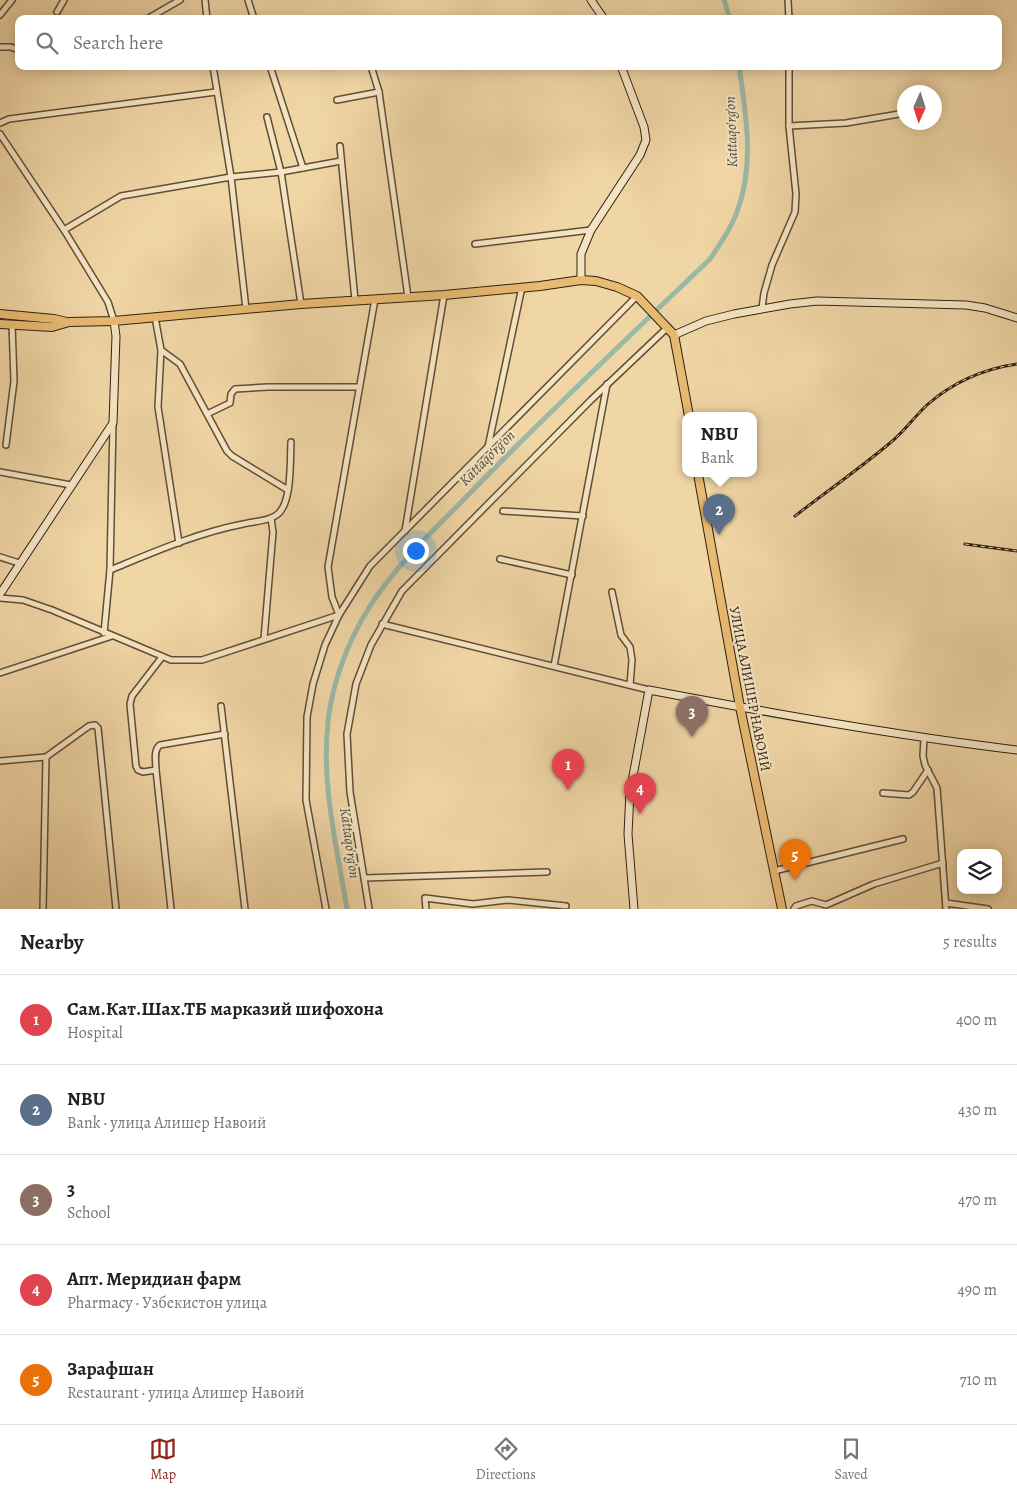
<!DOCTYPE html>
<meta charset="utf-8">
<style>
:root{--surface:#fff;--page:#f2f2f2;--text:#222;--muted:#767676;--line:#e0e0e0;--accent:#8f2418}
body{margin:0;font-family:Alegreya,serif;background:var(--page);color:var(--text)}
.controls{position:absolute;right:15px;bottom:15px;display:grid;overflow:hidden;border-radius:10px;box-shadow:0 2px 12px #0003}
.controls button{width:45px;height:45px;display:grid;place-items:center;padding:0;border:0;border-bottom:1px solid var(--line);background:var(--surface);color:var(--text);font:25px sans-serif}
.compass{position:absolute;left:897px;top:85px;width:45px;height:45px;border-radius:50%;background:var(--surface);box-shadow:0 2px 12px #0003;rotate:183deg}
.you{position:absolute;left:415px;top:550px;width:18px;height:18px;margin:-12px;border:4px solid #fff;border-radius:50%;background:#1a73e8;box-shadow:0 0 0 8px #1a73e833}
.badge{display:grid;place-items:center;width:32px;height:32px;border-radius:50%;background:var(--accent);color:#fff;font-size:16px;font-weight:700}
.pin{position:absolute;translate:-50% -41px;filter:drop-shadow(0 1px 2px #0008)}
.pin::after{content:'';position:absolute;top:26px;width:18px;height:15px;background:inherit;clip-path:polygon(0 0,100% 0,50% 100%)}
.popup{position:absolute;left:682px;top:412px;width:75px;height:65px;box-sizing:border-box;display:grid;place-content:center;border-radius:10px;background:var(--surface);filter:drop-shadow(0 1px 4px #0005);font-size:16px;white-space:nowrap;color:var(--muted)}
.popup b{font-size:19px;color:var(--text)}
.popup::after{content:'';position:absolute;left:50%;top:100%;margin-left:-10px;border:10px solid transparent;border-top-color:var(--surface)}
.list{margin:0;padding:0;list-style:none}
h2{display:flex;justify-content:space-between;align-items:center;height:65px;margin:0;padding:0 20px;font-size:21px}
h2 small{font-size:16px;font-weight:400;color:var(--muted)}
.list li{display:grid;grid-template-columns:32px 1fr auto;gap:15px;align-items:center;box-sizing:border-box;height:90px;padding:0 20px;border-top:1px solid var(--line)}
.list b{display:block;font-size:19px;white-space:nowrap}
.list p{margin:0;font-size:16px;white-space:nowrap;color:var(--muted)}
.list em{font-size:16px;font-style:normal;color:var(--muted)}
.icon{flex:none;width:28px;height:28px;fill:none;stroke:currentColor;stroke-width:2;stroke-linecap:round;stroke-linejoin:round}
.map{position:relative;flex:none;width:1017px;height:909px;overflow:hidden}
.search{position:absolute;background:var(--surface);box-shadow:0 2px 12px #0003;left:15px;right:15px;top:15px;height:55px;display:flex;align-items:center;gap:12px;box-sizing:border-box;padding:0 18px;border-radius:10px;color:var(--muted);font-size:19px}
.sheet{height:515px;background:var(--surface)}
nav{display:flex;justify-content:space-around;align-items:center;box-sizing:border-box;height:70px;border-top:1px solid var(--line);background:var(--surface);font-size:14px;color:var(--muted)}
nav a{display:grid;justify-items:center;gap:2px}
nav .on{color:var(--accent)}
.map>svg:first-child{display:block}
</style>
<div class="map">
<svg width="1017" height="909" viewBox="0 0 1017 909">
<rect width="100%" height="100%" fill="#f0d5a5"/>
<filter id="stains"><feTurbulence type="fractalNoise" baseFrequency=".004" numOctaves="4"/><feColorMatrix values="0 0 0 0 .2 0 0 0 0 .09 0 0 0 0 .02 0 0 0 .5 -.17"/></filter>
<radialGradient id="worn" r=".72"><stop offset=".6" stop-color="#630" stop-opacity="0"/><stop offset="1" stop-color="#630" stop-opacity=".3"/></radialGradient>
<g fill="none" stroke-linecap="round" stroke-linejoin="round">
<!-- canal -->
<g stroke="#9ab9a6" stroke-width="5">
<polyline points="724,0 730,19"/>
<path d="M 347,909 C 337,848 321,784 328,722 C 332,682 349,639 370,606 C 399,561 440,524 477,486 C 553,408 632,334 710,259 C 720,244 731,229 737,212 C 755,164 746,115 739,66"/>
</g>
<defs>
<g id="street">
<polyline points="205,0 207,19"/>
<polyline points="248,0 254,19"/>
<polyline points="788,0 789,19"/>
<polyline points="57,12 64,0"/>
<polyline points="0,15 12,0"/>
<polyline points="147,19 180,0"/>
<polyline points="0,47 11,47 19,50"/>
<polyline points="213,66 231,177 246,309"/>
<polyline points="270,66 303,168"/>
<polyline points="371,66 379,92 408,297"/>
<polyline points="337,100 379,92"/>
<polyline points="267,117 281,172 301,304"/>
<polyline points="0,123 9,119 216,92"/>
<polyline points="789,126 846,123 899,114"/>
<polyline points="0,134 64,230 108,302 114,321"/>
<polyline points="340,146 355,300"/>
<polyline points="64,230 121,196 231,177 281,172 341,161"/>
<polyline points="475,244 591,230"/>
<polyline points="762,308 764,293 772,265 795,212 796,194 789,126 789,66"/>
<polyline points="155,317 161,350 180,364 227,451 232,456 288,490"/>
<polyline points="161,350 158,407 179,543"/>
<polyline points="207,414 230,403 231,394 235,389 268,387 359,387"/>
<polyline points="6,445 14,381 12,324"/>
<polyline points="488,447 522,287"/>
<polyline points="0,472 71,485"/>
<polyline points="503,511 583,516"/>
<polyline points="405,531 444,295"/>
<polyline points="0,557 19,563"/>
<polyline points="500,559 572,575"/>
<path d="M 110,570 C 154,552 197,533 243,524 C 255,521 271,521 279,513 C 292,500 290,460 291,442"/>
<polyline points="612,592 621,635 630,647 632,660 630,685"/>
<polyline points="0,598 23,600 52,610 171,660 202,660 339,615 332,597 328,567 375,299"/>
<polyline points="382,624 649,690"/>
<polyline points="104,633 110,570 113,423"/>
<polyline points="264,639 273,532 271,518"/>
<polyline points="554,666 607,384"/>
<polyline points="0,673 112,636"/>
<polyline points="221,706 245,909"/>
<polyline points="924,739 923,756 925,765 937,788 946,909"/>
<polyline points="0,761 46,757 89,726 95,725 98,728 116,909"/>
<polyline points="156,770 143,772 138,770 136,766 130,704 132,696 162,657"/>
<polyline points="883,793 909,795 913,792 928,770"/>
<polyline points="774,871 903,839"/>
<polyline points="365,878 547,872"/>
<polyline points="946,903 988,909"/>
<polyline points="43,909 46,757"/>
<path d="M 171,909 L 156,770 C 156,762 153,750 160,745 L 225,734"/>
<polyline points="326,909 306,800 307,717 313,684 325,645 339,615 370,566 637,296"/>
<polyline points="369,909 350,792 347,734 356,684 371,645 402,591 591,400 668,327"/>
<polyline points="426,909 425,898 473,904 507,900 566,906"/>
<polyline points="794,909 796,906 812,901 826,905 874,884 943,863"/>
</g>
<g id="secondary">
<polyline points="591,0 604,19"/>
<polyline points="581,280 581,254 591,230 640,155 646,140 644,127 621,66"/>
<polyline points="674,335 706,321 734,314 790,304 817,301 966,305 985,308 1017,318"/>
<polyline points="0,594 113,423 116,336 114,321"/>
<path d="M 634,909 L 628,834 L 630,792 L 649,690 C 771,713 893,735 1017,750"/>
</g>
<g id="primary">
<polyline points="0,314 54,319 67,322"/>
<polyline points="0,324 52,327 69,322 114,321 301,304 444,295 540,286 581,280 596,281 617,287 637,296 674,335 689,416"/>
<polyline points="698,474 740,707 782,909"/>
</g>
</defs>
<!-- street casing -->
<use href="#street" stroke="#604e35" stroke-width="8"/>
<!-- secondary casing -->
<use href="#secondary" stroke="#302110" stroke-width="9"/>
<!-- primary casing -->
<use href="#primary" stroke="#302110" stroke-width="10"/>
<!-- street -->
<use href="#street" stroke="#f5e4c4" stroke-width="5"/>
<!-- secondary -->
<use href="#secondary" stroke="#f5e4c4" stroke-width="7"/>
<!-- primary -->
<use href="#primary" stroke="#e8ba72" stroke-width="8"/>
<defs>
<g id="rail">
<path d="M 795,516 C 826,492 859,469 890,443 C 904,432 914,417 927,405 C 953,382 983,369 1017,364"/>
<polyline points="965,544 1017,551"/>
</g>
</defs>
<!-- rail casing -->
<use href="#rail" stroke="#302110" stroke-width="3"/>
<!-- rail -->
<use href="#rail" stroke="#f5e4c4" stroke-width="1" stroke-dasharray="4" stroke-linecap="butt"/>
</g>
<g text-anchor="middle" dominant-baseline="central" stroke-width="4" stroke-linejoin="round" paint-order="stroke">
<!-- street labels -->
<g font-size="14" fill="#302110" stroke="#f5e4c4">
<text transform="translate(750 689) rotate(79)">УЛИЦА АЛИШЕР НАВОИЙ</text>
</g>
<!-- water labels -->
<g font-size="15" font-style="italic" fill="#504f3d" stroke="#f5e4c4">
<text transform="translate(731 132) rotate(-92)">Kattaqo'rg'on</text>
<text transform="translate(487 458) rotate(-45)">Kattaqo'rg'on</text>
<text transform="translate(350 843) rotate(82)">Kattaqo'rg'on</text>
</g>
</g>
<rect width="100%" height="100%" filter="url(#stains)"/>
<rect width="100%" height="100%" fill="url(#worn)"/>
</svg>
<div class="controls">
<button><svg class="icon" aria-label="layers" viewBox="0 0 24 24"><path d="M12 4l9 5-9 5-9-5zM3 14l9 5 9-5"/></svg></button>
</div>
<svg class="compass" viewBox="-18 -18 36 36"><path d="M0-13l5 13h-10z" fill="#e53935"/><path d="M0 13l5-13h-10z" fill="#767676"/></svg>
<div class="you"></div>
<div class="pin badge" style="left:568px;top:790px;background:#e0444e">1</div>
<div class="pin badge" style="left:719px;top:535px;background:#5c6f8a">2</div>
<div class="popup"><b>NBU</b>Bank</div>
<div class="pin badge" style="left:692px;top:737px;background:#8d6e63">3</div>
<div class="pin badge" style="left:640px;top:814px;background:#e0444e">4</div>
<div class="pin badge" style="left:795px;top:880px;background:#e8710a">5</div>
<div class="search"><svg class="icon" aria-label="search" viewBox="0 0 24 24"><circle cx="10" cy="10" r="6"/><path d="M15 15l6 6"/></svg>Search here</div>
</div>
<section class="sheet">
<h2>Nearby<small>5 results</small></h2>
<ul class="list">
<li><span class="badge" style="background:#e0444e">1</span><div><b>Сам.Кат.Шах.ТБ марказий шифохона</b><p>Hospital</p></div><em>400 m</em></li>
<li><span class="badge" style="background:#5c6f8a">2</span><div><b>NBU</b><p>Bank · улица Алишер Навоий</p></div><em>430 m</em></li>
<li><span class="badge" style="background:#8d6e63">3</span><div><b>3</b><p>School</p></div><em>470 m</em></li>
<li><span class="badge" style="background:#e0444e">4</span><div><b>Апт. Меридиан фарм</b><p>Pharmacy · Узбекистон улица</p></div><em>490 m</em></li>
<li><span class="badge" style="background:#e8710a">5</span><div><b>Зарафшан</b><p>Restaurant · улица Алишер Навоий</p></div><em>710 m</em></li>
</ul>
</section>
<nav>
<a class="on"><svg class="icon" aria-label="map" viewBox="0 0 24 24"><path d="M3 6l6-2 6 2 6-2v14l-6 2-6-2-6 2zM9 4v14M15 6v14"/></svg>Map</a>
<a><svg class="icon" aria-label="directions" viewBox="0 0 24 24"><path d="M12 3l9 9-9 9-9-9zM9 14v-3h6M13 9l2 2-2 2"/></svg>Directions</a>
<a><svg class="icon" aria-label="saved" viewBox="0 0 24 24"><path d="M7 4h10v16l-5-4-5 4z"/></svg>Saved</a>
</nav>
